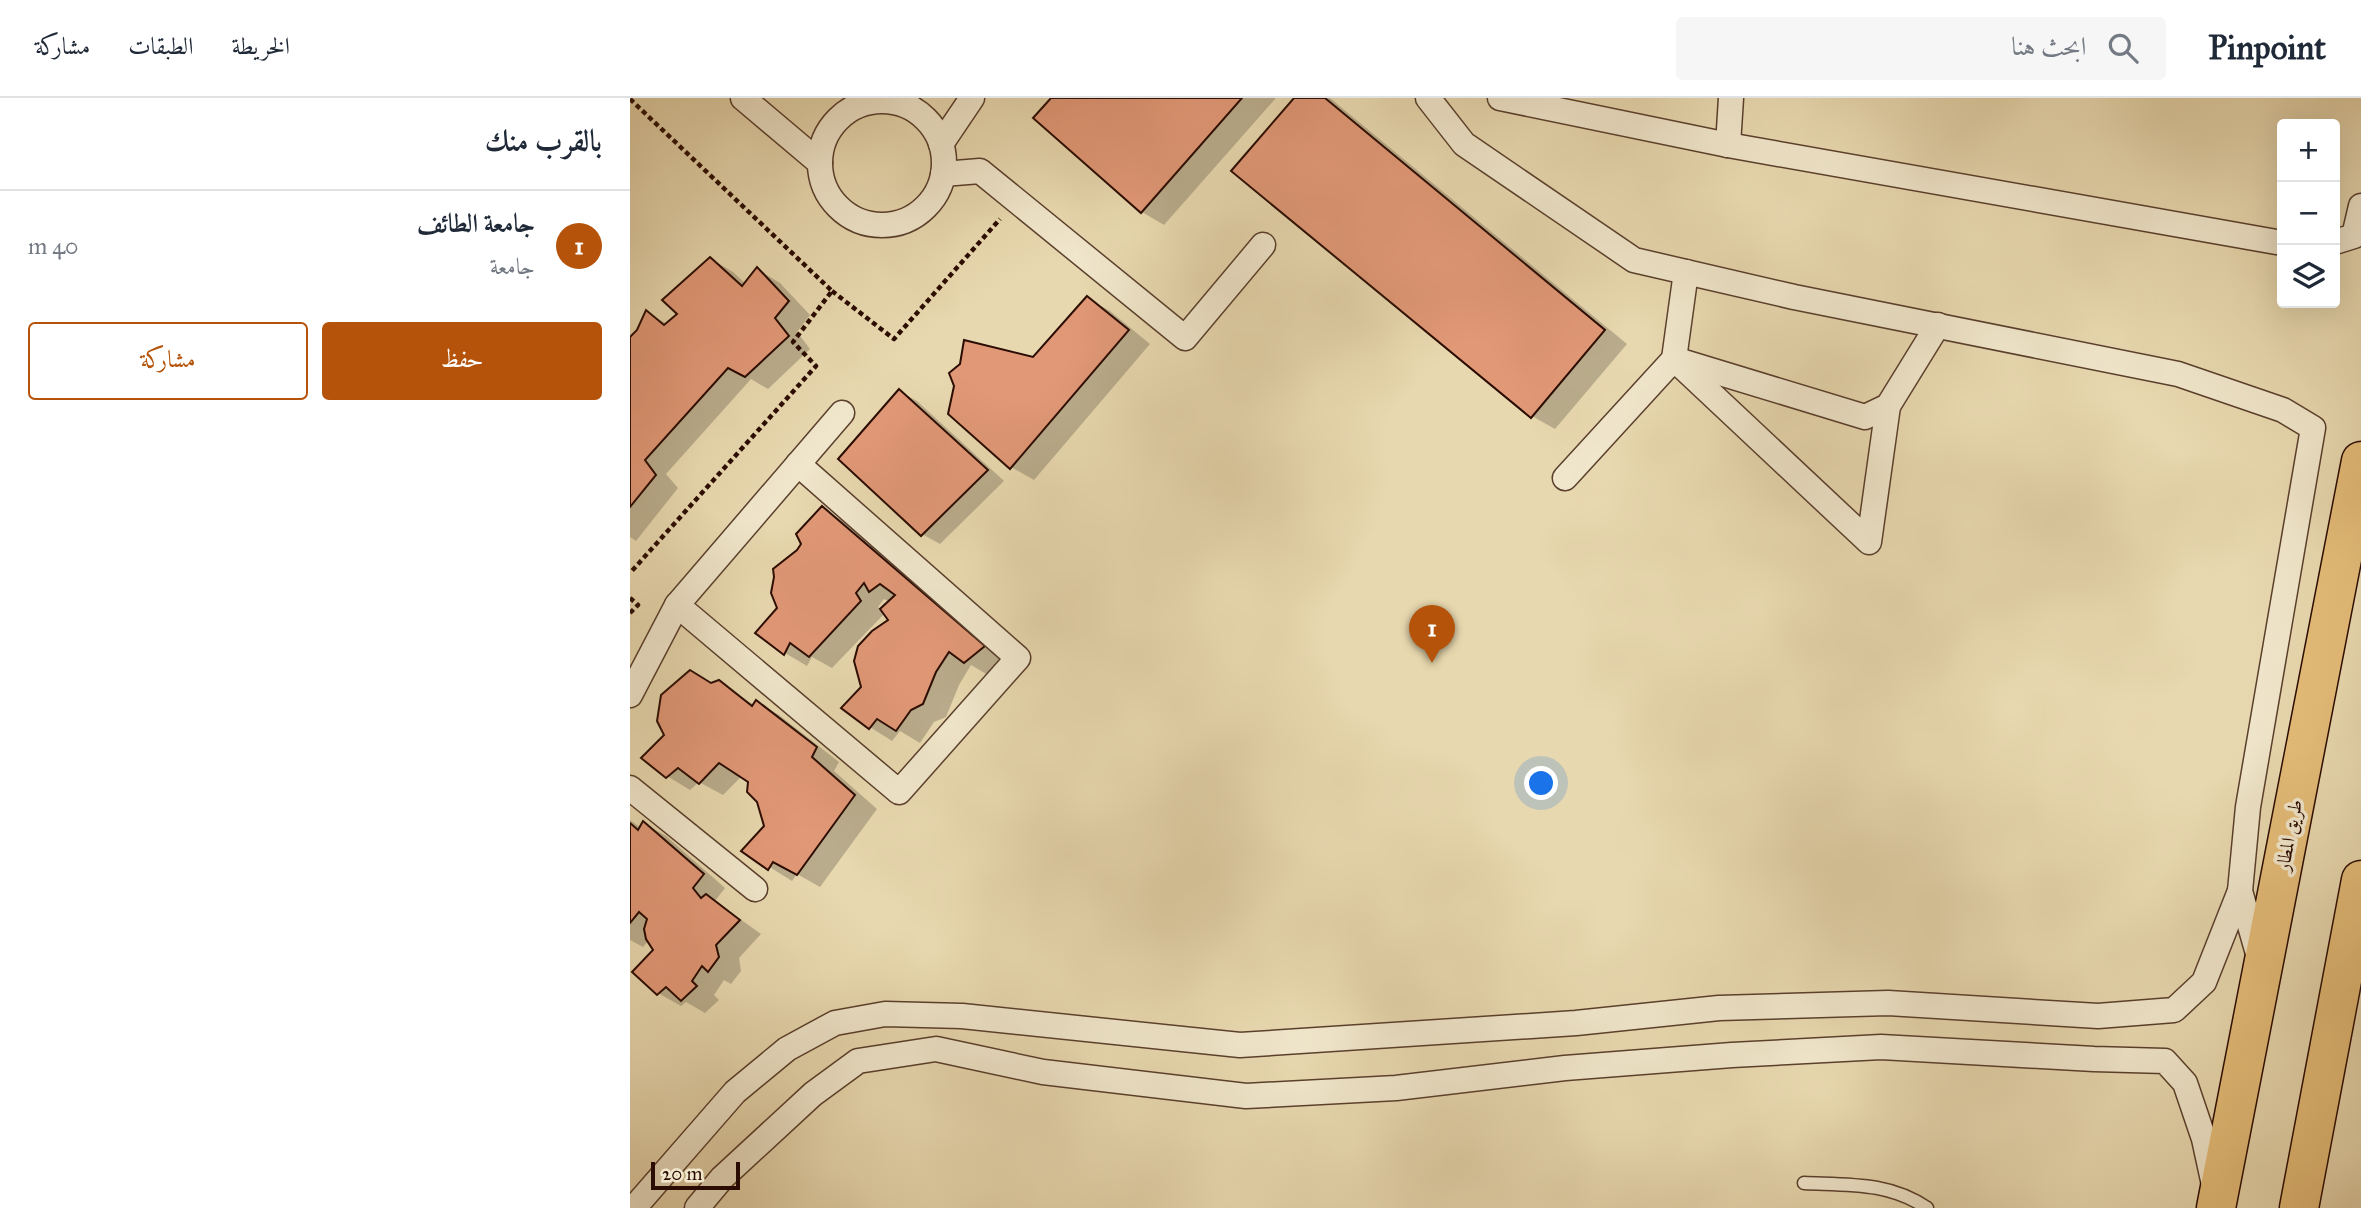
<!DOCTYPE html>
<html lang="ar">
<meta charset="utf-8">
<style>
:root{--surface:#fff;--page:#f6f6f7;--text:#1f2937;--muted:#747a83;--line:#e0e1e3;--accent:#b45309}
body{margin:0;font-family:"IM FELL Great Primer",Amiri,serif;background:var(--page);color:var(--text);direction:rtl}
.controls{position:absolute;right:21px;top:21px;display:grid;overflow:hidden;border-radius:7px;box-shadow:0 7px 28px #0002}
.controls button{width:63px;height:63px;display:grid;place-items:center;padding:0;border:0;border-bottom:2px solid var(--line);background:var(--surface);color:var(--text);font:35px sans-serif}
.scale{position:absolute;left:21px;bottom:18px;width:89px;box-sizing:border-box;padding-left:7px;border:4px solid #2b0c02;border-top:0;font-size:19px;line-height:24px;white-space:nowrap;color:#2b0c02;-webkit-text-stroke:5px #f0e6cb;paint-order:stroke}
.you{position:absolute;left:912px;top:686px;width:24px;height:24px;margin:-18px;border:5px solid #fff;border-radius:50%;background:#1a73e8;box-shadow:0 0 0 10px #1a73e833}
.badge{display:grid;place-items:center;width:46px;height:46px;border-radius:50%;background:var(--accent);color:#fff;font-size:23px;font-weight:700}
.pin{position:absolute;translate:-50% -58px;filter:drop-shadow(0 2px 4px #0008)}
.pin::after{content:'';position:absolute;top:37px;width:24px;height:21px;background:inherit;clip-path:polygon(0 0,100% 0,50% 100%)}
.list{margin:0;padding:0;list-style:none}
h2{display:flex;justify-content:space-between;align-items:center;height:91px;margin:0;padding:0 28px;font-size:30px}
h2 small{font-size:23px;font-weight:400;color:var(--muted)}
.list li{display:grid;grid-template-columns:46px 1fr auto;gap:21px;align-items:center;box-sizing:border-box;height:112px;padding:0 28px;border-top:2px solid var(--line)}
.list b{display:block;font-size:26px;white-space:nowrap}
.list p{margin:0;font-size:23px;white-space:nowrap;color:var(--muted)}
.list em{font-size:23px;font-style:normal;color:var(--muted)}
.actions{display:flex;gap:14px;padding:21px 28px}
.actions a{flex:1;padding:16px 0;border:2px solid var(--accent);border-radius:7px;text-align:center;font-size:24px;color:var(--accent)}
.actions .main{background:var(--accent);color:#fff}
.icon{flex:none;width:38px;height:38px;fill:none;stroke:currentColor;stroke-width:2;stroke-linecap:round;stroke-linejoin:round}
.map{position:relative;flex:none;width:1731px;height:1110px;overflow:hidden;direction:ltr}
header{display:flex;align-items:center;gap:42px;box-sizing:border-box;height:98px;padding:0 35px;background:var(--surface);border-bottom:2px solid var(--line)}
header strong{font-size:33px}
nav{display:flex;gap:38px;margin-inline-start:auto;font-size:24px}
.search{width:490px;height:63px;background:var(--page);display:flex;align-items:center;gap:18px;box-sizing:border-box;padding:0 24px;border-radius:7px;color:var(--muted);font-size:26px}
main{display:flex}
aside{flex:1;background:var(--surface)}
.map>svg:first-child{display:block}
</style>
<header>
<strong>Pinpoint</strong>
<div class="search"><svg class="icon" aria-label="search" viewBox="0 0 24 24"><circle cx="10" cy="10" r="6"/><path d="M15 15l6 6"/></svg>ابحث هنا</div>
<nav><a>الخريطة</a><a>الطبقات</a><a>مشاركة</a></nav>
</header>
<main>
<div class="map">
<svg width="1731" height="1110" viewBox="0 0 1731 1110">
<rect width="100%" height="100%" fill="#e8d8af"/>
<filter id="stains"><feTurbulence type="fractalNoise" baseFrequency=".00286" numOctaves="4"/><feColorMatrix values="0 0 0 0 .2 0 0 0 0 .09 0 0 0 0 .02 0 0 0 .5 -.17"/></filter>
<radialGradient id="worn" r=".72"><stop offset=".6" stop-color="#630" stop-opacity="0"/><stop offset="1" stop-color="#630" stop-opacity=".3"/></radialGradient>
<!-- shadow -->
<g fill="#0003" fill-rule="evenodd">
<polygon points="424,0 646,0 534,127 512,114"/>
<polygon points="666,0 700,0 997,246 925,331 902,318"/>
<polygon points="81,161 103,174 116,186 128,172 150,185 180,217 167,234 180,251 138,291 121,281 36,376 48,390 6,443 0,439 0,242 8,233 16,214 37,226 50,216"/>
<polygon points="457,200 480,213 520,246 404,382 381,369 404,261"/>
<polygon points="269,293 287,303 374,383 310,446 292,436"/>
<path d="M 192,411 L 215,424 L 376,562 L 358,577 L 341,567 L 329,587 L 316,619 L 304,624 L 290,645 L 270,633 L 262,643 L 240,629 L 261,522 L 255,515 L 202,570 L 182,559 L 177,568 L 155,555 L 149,510 L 168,453 ZM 254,501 L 260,504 L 251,513 L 248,509 Z"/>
<polygon points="89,584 124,607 127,604 149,617 209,664 204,673 247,711 190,789 167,776 162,783 114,753 136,728 120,684 112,678 93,697 69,684 60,692 37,678 83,587"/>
<polygon points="0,722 11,730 13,725 36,738 95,790 85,803 131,836 109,860 111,873 101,886 94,882 84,897 89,902 75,915 56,904 51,908 28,895 25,852 19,842 13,849 0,842"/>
</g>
<!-- building -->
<g fill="#e19877" stroke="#2b0c02" stroke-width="2">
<polygon points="421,0 612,0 511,115 403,20"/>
<polygon points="664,0 695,0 975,232 901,320 601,73"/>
<polygon points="80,159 112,188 127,169 159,203 145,220 159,238 115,279 98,270 15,362 26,377 0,409 0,239 7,232 16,212 34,227 47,216 32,202"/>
<polygon points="457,198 499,232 380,371 318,316 324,288 319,275 330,266 334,242 403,259"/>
<polygon points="269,291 358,372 291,438 208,361"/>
<polygon points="192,408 355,548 334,565 319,554 306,574 293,606 281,612 266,633 247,621 239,631 211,610 231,589 224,563 228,548 242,533 258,522 250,511 265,497 250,486 239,494 234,485 226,495 231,503 179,559 160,545 154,557 125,535 147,510 141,495 144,479 143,471 167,452 171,446 166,436"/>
<polygon points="60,572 81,585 89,582 122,608 126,602 187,649 182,659 225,697 167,777 143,764 138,772 111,753 134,728 127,704 117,694 118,684 89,665 69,686 48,670 36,680 11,660 34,637 27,623 31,597"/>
<polygon points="13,723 74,776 63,790 71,800 76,796 110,822 86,847 89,859 78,874 72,868 62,883 67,888 51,903 36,889 27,897 2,874 23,852 16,841 14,831 17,821 9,814 0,825 0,725 8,732"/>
</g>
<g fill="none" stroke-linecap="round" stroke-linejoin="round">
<defs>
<path id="lane" d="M 1174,1085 C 1219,1087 1259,1084 1297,1110"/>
<g id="street">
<polyline points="113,0 190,65"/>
<polyline points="798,0 834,46 1004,162 1164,199 1548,276 1653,312 1683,330 1618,709 1610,793 1629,859"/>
<polyline points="870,0 1098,47 1652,145"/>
<circle cx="252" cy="65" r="62"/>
<polyline points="311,46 342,0"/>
<polyline points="1098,47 1101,0"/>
<polyline points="313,76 350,73 555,240 633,147"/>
<polyline points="1705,144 1724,138 1731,108"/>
<polyline points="1056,174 1044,261 1235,319 1258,308 1308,227"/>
<polyline points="935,380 1044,261 1239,444 1258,308"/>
<polyline points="47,507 269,694 388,560 168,366"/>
<polyline points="0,597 47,507 212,315"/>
<polyline points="0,690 125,791"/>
<polyline points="4,1110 105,994 157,951 205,925 255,916 332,918 610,947 946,925 1089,910 1258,905 1468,918 1544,912 1574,884 1610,793"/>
<polyline points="67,1110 92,1080 183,996 228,963 306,951 413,974 616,998 766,990 935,970 1102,957 1251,949 1464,961 1535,963 1555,985 1574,1041 1584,1087"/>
</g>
<g id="highway">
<polyline points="1586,1110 1731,363"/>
<polyline points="1669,1110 1731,782"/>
</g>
</defs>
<!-- lane casing -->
<use href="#lane" stroke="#5a3f2d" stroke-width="15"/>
<!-- street casing -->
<use href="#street" stroke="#5a3f2d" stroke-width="27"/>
<!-- highway casing -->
<use href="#highway" stroke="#2b0c02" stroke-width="41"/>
<!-- path -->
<g stroke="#2b0c02" stroke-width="4.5" stroke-dasharray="5 3.5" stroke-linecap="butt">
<polyline points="0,1 202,193 163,244 186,268 0,475"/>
<polyline points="202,193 264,241 370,121"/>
<polyline points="0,500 8,507 0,515"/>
</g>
<!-- lane -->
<use href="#lane" stroke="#f0e6cb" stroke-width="12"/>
<!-- street -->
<use href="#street" stroke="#f0e6cb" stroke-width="24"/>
<!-- highway -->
<use href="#highway" stroke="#e4bc78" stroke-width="38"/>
</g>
<g text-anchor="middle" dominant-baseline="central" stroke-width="7" stroke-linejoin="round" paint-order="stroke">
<!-- street labels -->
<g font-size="19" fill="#2b0c02" stroke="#f0e6cb">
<text transform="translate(1659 737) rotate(-79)">طريق المطار</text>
</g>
</g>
<rect width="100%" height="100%" filter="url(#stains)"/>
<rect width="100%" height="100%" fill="url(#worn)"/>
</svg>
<div class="controls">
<button>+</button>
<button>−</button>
<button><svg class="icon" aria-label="layers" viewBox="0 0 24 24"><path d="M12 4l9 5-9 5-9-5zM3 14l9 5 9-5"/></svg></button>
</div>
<div class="scale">20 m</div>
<div class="you"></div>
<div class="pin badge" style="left:802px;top:565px">1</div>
</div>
<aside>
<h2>بالقرب منك<small></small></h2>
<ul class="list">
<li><span class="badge">1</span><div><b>جامعة الطائف</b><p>جامعة</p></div><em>40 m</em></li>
</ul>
<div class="actions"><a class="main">حفظ</a><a>مشاركة</a></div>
</aside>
</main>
